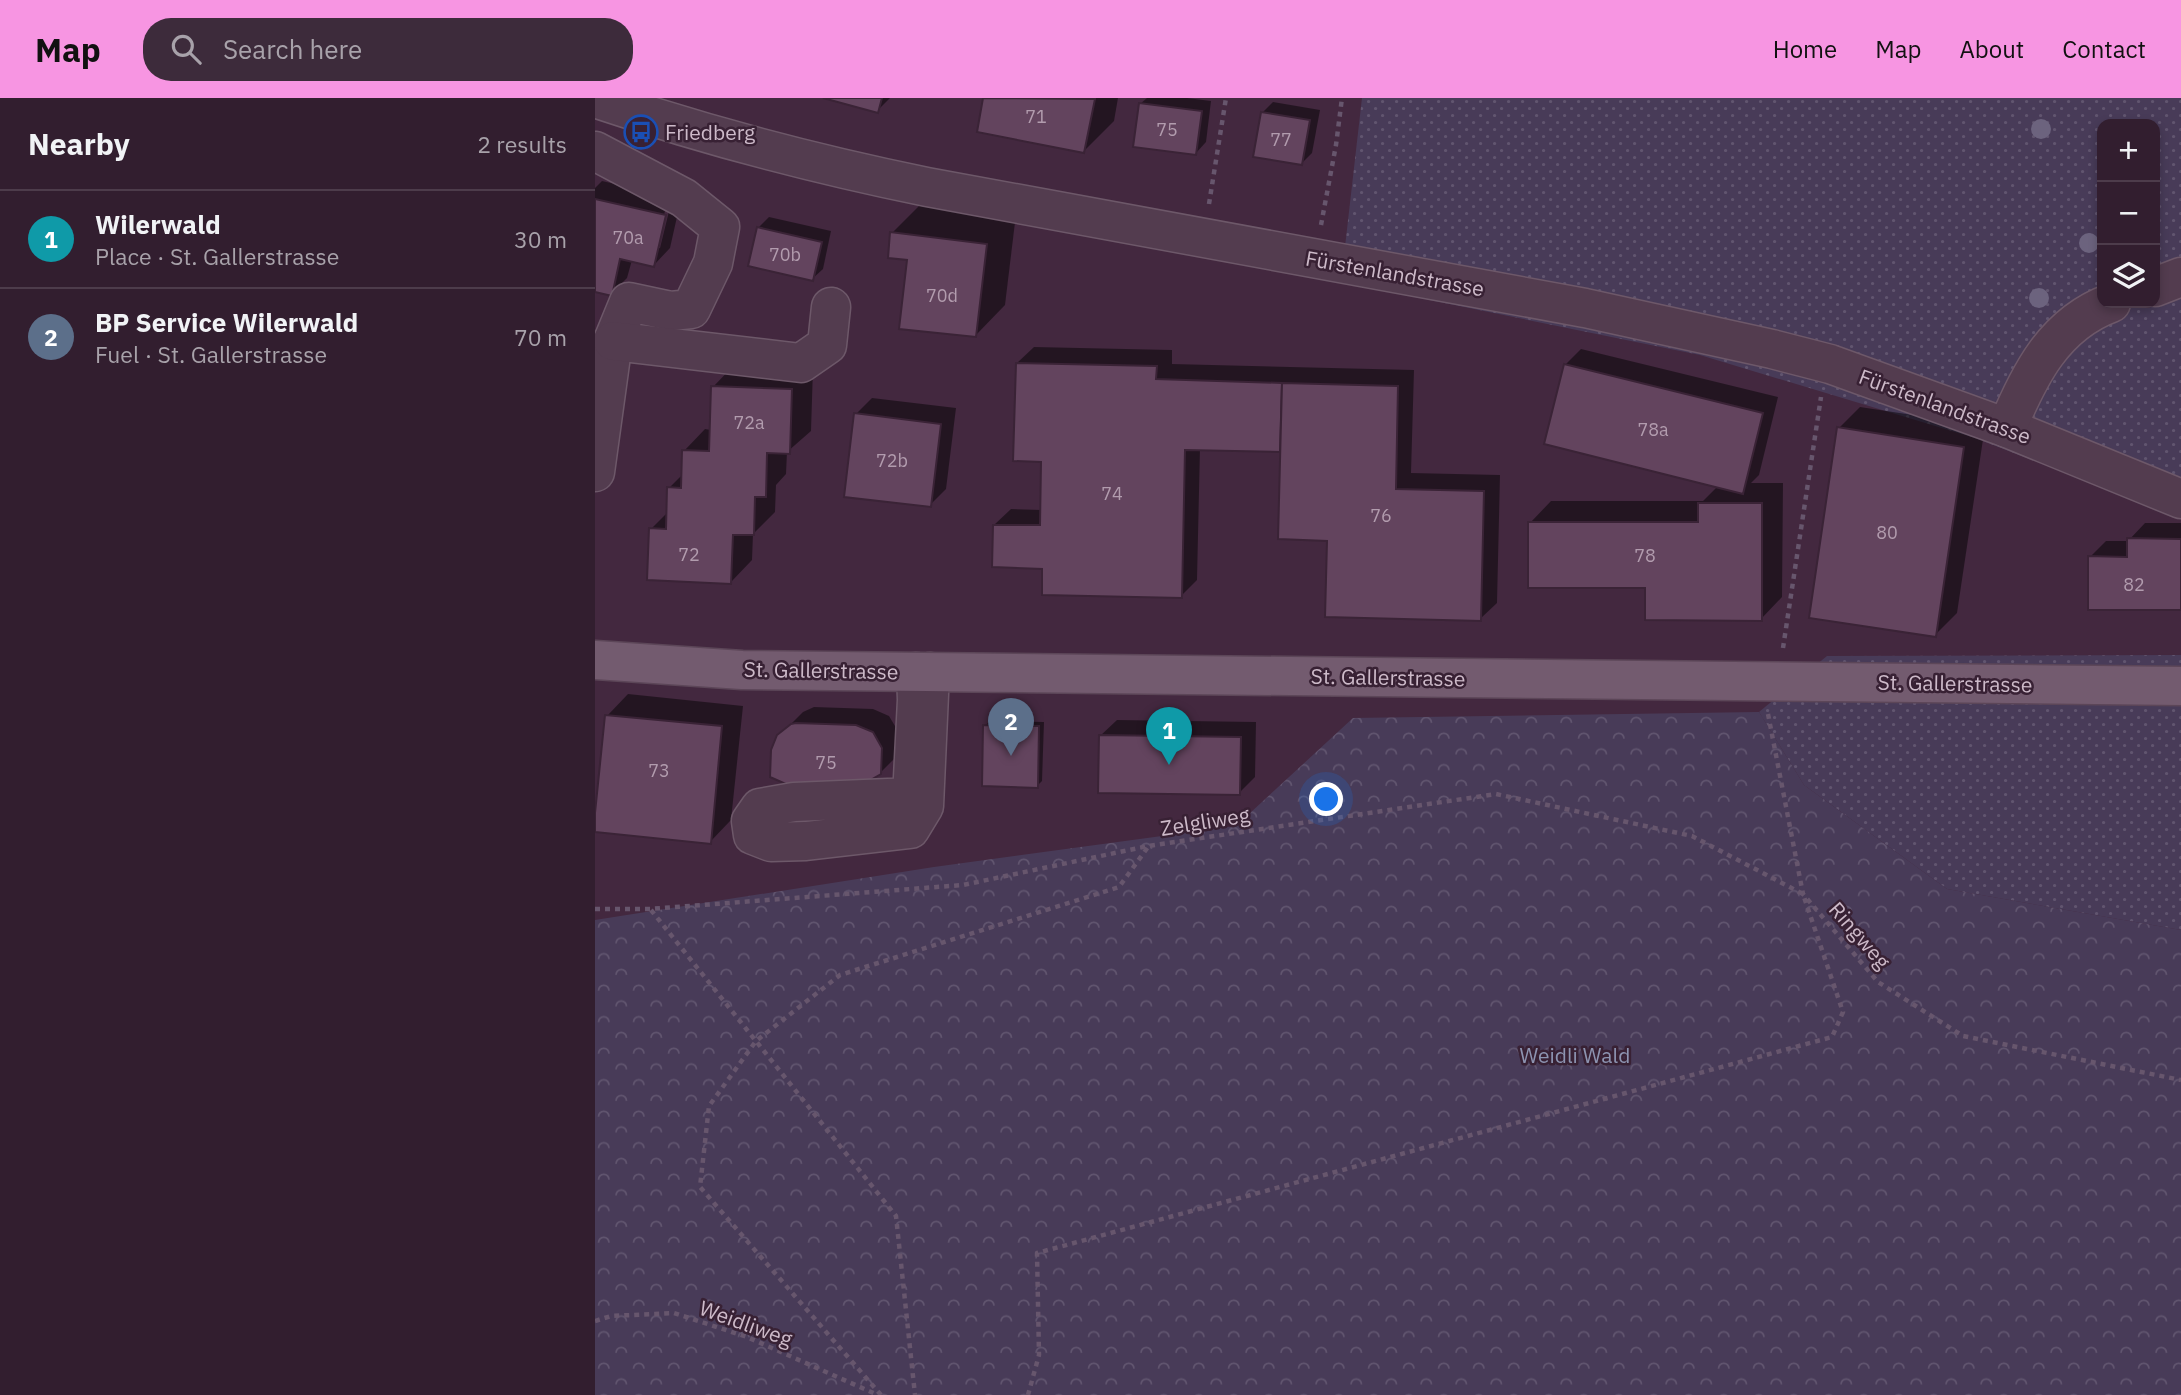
<!DOCTYPE html>
<meta charset="utf-8">
<style>
:root{--surface:#321e2f;--page:#3d2b3b;--text:#f1f3f6;--muted:#a8a2aa;--line:#4d3c4b;--accent:#f795e2}
body{margin:0;font-family:"IBM Plex Sans",sans-serif;background:var(--page);color:var(--text)}
.controls{position:absolute;right:21px;top:21px;display:grid;overflow:hidden;border-radius:14px;box-shadow:0 4px 10px #0003}
.controls button{width:63px;height:63px;display:grid;place-items:center;padding:0;border:0;border-bottom:2px solid var(--line);background:var(--surface);color:var(--text);font:35px sans-serif}
.you{position:absolute;left:732px;top:702px;width:24px;height:24px;margin:-18px;border:5px solid #fff;border-radius:50%;background:#1a73e8;box-shadow:0 0 0 10px #1a73e833}
.badge{display:grid;place-items:center;width:46px;height:46px;border-radius:50%;background:var(--accent);color:#fff;font-size:23px;font-weight:700}
.pin{position:absolute;translate:-50% -58px;filter:drop-shadow(0 2px 4px #0008)}
.pin::after{content:'';position:absolute;top:37px;width:24px;height:21px;background:inherit;clip-path:polygon(0 0,100% 0,50% 100%)}
.list{margin:0;padding:0;list-style:none}
h2{display:flex;justify-content:space-between;align-items:center;height:91px;margin:0;padding:0 28px;font-size:30px}
h2 small{font-size:23px;font-weight:400;color:var(--muted)}
.list li{display:grid;grid-template-columns:46px 1fr auto;gap:21px;align-items:center;box-sizing:border-box;height:98px;padding:0 28px;border-top:2px solid var(--line)}
.list b{display:block;font-size:26px;white-space:nowrap}
.list p{margin:0;font-size:23px;white-space:nowrap;color:var(--muted)}
.list em{font-size:23px;font-style:normal;color:var(--muted)}
.icon{flex:none;width:38px;height:38px;fill:none;stroke:currentColor;stroke-width:2;stroke-linecap:round;stroke-linejoin:round}
.map{position:relative;flex:none;width:1586px;height:1297px;overflow:hidden}
header{display:flex;align-items:center;gap:42px;box-sizing:border-box;height:98px;padding:0 35px;background:var(--accent);color:#111}
header strong{font-size:33px}
nav{display:flex;gap:38px;margin-inline-start:auto;font-size:24px}
.search{width:490px;height:63px;background:var(--page);display:flex;align-items:center;gap:18px;box-sizing:border-box;padding:0 24px;border-radius:28px;color:var(--muted);font-size:26px}
main{display:flex}
aside{flex:1;background:var(--surface)}
.map>svg:first-child{display:block}
</style>
<header>
<strong>Map</strong>
<div class="search"><svg class="icon" aria-label="search" viewBox="0 0 24 24"><circle cx="10" cy="10" r="6"/><path d="M15 15l6 6"/></svg>Search here</div>
<nav><a>Home</a><a>Map</a><a>About</a><a>Contact</a></nav>
</header>
<main>
<aside>
<h2>Nearby<small>2 results</small></h2>
<ul class="list">
<li><span class="badge" style="background:#0f9aa8">1</span><div><b>Wilerwald</b><p>Place · St. Gallerstrasse</p></div><em>30 m</em></li>
<li><span class="badge" style="background:#5c6f8a">2</span><div><b>BP Service Wilerwald</b><p>Fuel · St. Gallerstrasse</p></div><em>70 m</em></li>
</ul>
</aside>
<div class="map">
<svg width="1586" height="1297" viewBox="0 0 1586 1297">
<defs>
<pattern id="grass-dots" width="8" height="8" patternUnits="userSpaceOnUse" patternTransform="scale(1.75)"><rect width="8" height="8" fill="#483b58"/><path d="M2 2h.1M6 6h.1" fill="none" stroke="#61556f" stroke-width="1.8" stroke-linecap="round"/></pattern>
<pattern id="forest-crowns" width="20" height="18" patternUnits="userSpaceOnUse" patternTransform="scale(1.75)"><rect width="20" height="18" fill="#483b58"/><path d="M2 6a3 3 0 1 1 6 0M12 15a3 3 0 1 1 6 0" fill="none" stroke="#61556f"/></pattern>
</defs>
<rect width="100%" height="100%" fill="#43283f"/>
<!-- grass -->
<g fill="url(#grass-dots)" fill-rule="evenodd">
<path d="M 767,0 L 1586,0 L 1586,419 L 1380,340 L 1105,257 L 746,184 ZM 1507,26 L 1560,26 L 1560,205 L 1507,205 Z"/>
<polygon points="1586,557 1586,832 1352,791 1209,687 1164,614 1232,558"/>
</g>
<!-- forest -->
<polygon fill="url(#forest-crowns)" points="1164,614 1209,687 1352,791 1586,832 1586,1297 0,1297 0,822 339,769 641,728 758,620"/>
<!-- shadow -->
<g fill="#0007" fill-rule="evenodd">
<polygon points="235,0 295,0 282,13"/>
<polygon points="390,0 523,0 519,23 489,53 384,32"/>
<polygon points="552,0 592,0 616,3 611,44 601,55 545,6"/>
<polygon points="678,4 725,12 717,55 706,66 668,14"/>
<path d="M 7,83 L 86,101 L 75,150 L 59,167 L 37,162 L 32,180 L 16,196 L 0,193 L 0,90 ZM 71,108 L 75,109 L 65,150 L 62,150 Z"/>
<polygon points="327,105 421,116 410,207 380,238 314,161 297,135"/>
<polygon points="174,119 236,133 228,171 217,181 163,130"/>
<polygon points="439,249 577,252 577,266 819,272 816,375 905,377 902,505 885,521 733,441 687,352 605,350 602,482 586,498 449,469 399,427 416,411 447,412 448,362 422,265"/>
<polygon points="986,251 1183,299 1164,377 1156,385 1188,385 1187,499 1166,521 1052,488 935,425 956,403 1108,403 1123,388 970,267"/>
<polygon points="139,267 218,270 216,333 192,354 191,376 181,387 180,414 158,436 157,462 136,484 56,431 73,414 74,390 88,376 89,353 110,331 116,332 118,289"/>
<polygon points="277,300 361,310 351,391 335,407 261,316"/>
<polygon points="1265,309 1390,328 1362,515 1340,537 1244,330"/>
<polygon points="1550,425 1586,425 1586,511 1495,459 1511,443 1533,443"/>
<polygon points="33,596 148,608 136,722 115,744 12,618"/>
<polygon points="219,609 278,611 294,618 303,633 302,658 285,675 184,638 208,614"/>
<polygon points="522,622 661,624 660,679 644,695 505,638"/>
<polygon points="395,623 449,624 447,683 442,688 390,628"/>
</g>
<!-- building -->
<g fill="#63445e" stroke="#3a2336" stroke-width="2">
<polygon points="228,0 287,0 283,15"/>
<polygon points="388,0 500,1 489,55 382,34"/>
<polygon points="544,5 607,13 601,57 538,49"/>
<polygon points="666,14 715,22 707,67 658,59"/>
<polygon points="0,101 71,117 59,169 25,161 17,198 0,194"/>
<polygon points="162,129 227,144 218,183 153,168"/>
<polygon points="295,134 392,146 381,239 304,231 312,162 293,160"/>
<polygon points="421,265 562,268 561,281 687,285 685,354 590,352 587,500 447,497 447,471 397,469 398,427 445,427 446,364 418,363"/>
<polygon points="969,266 1168,315 1148,396 949,346"/>
<polygon points="687,285 803,288 801,391 889,393 886,523 730,519 732,443 683,441"/>
<polygon points="116,288 197,291 195,356 172,355 171,399 160,399 159,437 138,437 136,486 52,482 54,430 71,431 72,389 86,390 87,352 114,353"/>
<polygon points="259,315 346,326 336,409 249,399"/>
<polygon points="1242,329 1369,349 1341,539 1214,520"/>
<polygon points="1103,405 1167,405 1167,523 1050,522 1050,490 933,490 933,424 1103,424"/>
<polygon points="1532,440 1586,441 1586,512 1493,512 1493,458 1532,459"/>
<polygon points="10,617 127,628 116,746 0,734 0,715"/>
<polygon points="201,625 261,627 278,634 287,650 286,676 244,700 220,699 175,679 176,652 182,637 196,626"/>
<polygon points="388,627 444,628 443,690 387,688"/>
<polygon points="504,637 646,639 645,697 503,695"/>
</g>
<g fill="none" stroke-linecap="round" stroke-linejoin="round">
<defs>
<g id="minor">
<path d="M 0,0 C 109,37 219,66 332,89 L 990,210 L 1177,251 L 1235,266 L 1412,330 L 1586,401"/>
<polyline points="0,53 89,100 125,129 118,165 96,211 76,213 34,204 18,243 0,374"/>
<polyline points="1560,189 1586,179"/>
<polyline points="18,243 206,265 232,247 236,209"/>
<path d="M 1412,330 C 1434,277 1459,226 1516,205"/>
<polyline points="321,574 322,602 317,699 199,704 165,710 156,723 158,737 176,744 211,743 315,731 329,708 335,574"/>
</g>
<polyline id="major" points="0,562 147,572 1586,588"/>
</defs>
<!-- minor casing -->
<use href="#minor" stroke="#6d5869" stroke-width="41"/>
<!-- major casing -->
<use href="#major" stroke="#5c4658" stroke-width="41"/>
<!-- path -->
<g stroke="#67566d" stroke-width="4.5" stroke-dasharray="5 5" stroke-linecap="butt">
<polyline points="614,106 631,0"/>
<polyline points="726,127 741,47 747,0"/>
<polyline points="1188,550 1226,299"/>
<polyline points="1173,616 1208,796 1283,884 1368,938 1586,982"/>
<polyline points="0,811 55,811 368,787 553,748 901,696 1097,738 1208,796 1248,914 1237,939 442,1155 444,1257 433,1297"/>
<polyline points="56,812 301,1118 320,1297"/>
<polyline points="0,1223 16,1218 79,1215 152,1239 283,1297"/>
<polyline points="286,1297 105,1089 114,1008 161,943 245,877 524,789 553,749"/>
</g>
<!-- minor -->
<use href="#minor" stroke="#533c4f" stroke-width="38"/>
<!-- major -->
<use href="#major" stroke="#735b6f" stroke-width="38"/>
</g>
<!-- trees -->
<g fill="#6c637e">
<circle cx="1446" cy="31" r="10"/>
<circle cx="1494" cy="145" r="10"/>
<circle cx="1444" cy="200" r="10"/>
</g>
<!-- icons -->
<defs>
<symbol id="bus-ring" viewBox="-11 -11 22 22"><circle r="9.5" fill="#382134" stroke="#1a4fb4" stroke-width="1.5"/><path d="M-5-6H5V4H4V6H2V4H-2V6H-4V4H-5ZM-3.5-4V0h7V-4ZM-3.5 1.2v1.5H-2V1.2ZM2 1.2v1.5H3.5V1.2Z" fill="#1a4fb4"/></symbol>
</defs>
<g fill-rule="evenodd">
<use href="#bus-ring" x="27" y="15" width="38" height="38"/>
</g>
<g text-anchor="middle" dominant-baseline="central" stroke-width="5" stroke-linejoin="round" paint-order="stroke">
<!-- number labels -->
<g font-size="18" fill="#b29cae">
<text x="441" y="18">71</text>
<text x="572" y="31">75</text>
<text x="686" y="41">77</text>
<text x="33" y="139">70a</text>
<text x="190" y="156">70b</text>
<text x="347" y="197">70d</text>
<text x="154" y="324">72a</text>
<text x="1058" y="331">78a</text>
<text x="297" y="362">72b</text>
<text x="517" y="395">74</text>
<text x="786" y="417">76</text>
<text x="1292" y="434">80</text>
<text x="94" y="456">72</text>
<text x="1050" y="457">78</text>
<text x="1539" y="486">82</text>
<text x="231" y="664">75</text>
<text x="64" y="672">73</text>
</g>
<!-- poi labels -->
<g font-size="21" fill="#cdbac9" stroke="#382134" text-anchor="start">
<text x="70" y="34">Friedberg</text>
</g>
<!-- street labels -->
<g font-size="21" fill="#cdbac9" stroke="#382134">
<text transform="translate(800 175) rotate(10)">Fürstenlandstrasse</text>
<text transform="translate(1350 308) rotate(20)">Fürstenlandstrasse</text>
<text transform="translate(226 572) rotate(1)">St. Gallerstrasse</text>
<text transform="translate(793 579) rotate(1)">St. Gallerstrasse</text>
<text transform="translate(1360 585) rotate(1)">St. Gallerstrasse</text>
<text transform="translate(610 723) rotate(-9)">Zelgliweg</text>
<text transform="translate(1265 837) rotate(49)">Ringweg</text>
<text transform="translate(151 1225) rotate(20)">Weidliweg</text>
</g>
<!-- park labels -->
<g font-size="21" fill="#8d94b1" stroke="#382134">
<text x="980" y="957">Weidli Wald</text>
</g>
</g>
</svg>
<div class="controls">
<button>+</button>
<button>−</button>
<button><svg class="icon" aria-label="layers" viewBox="0 0 24 24"><path d="M12 4l9 5-9 5-9-5zM3 14l9 5 9-5"/></svg></button>
</div>
<div class="you"></div>
<div class="pin badge" style="left:574px;top:667px;background:#0f9aa8">1</div>
<div class="pin badge" style="left:416px;top:658px;background:#5c6f8a">2</div>
</div>
</main>
